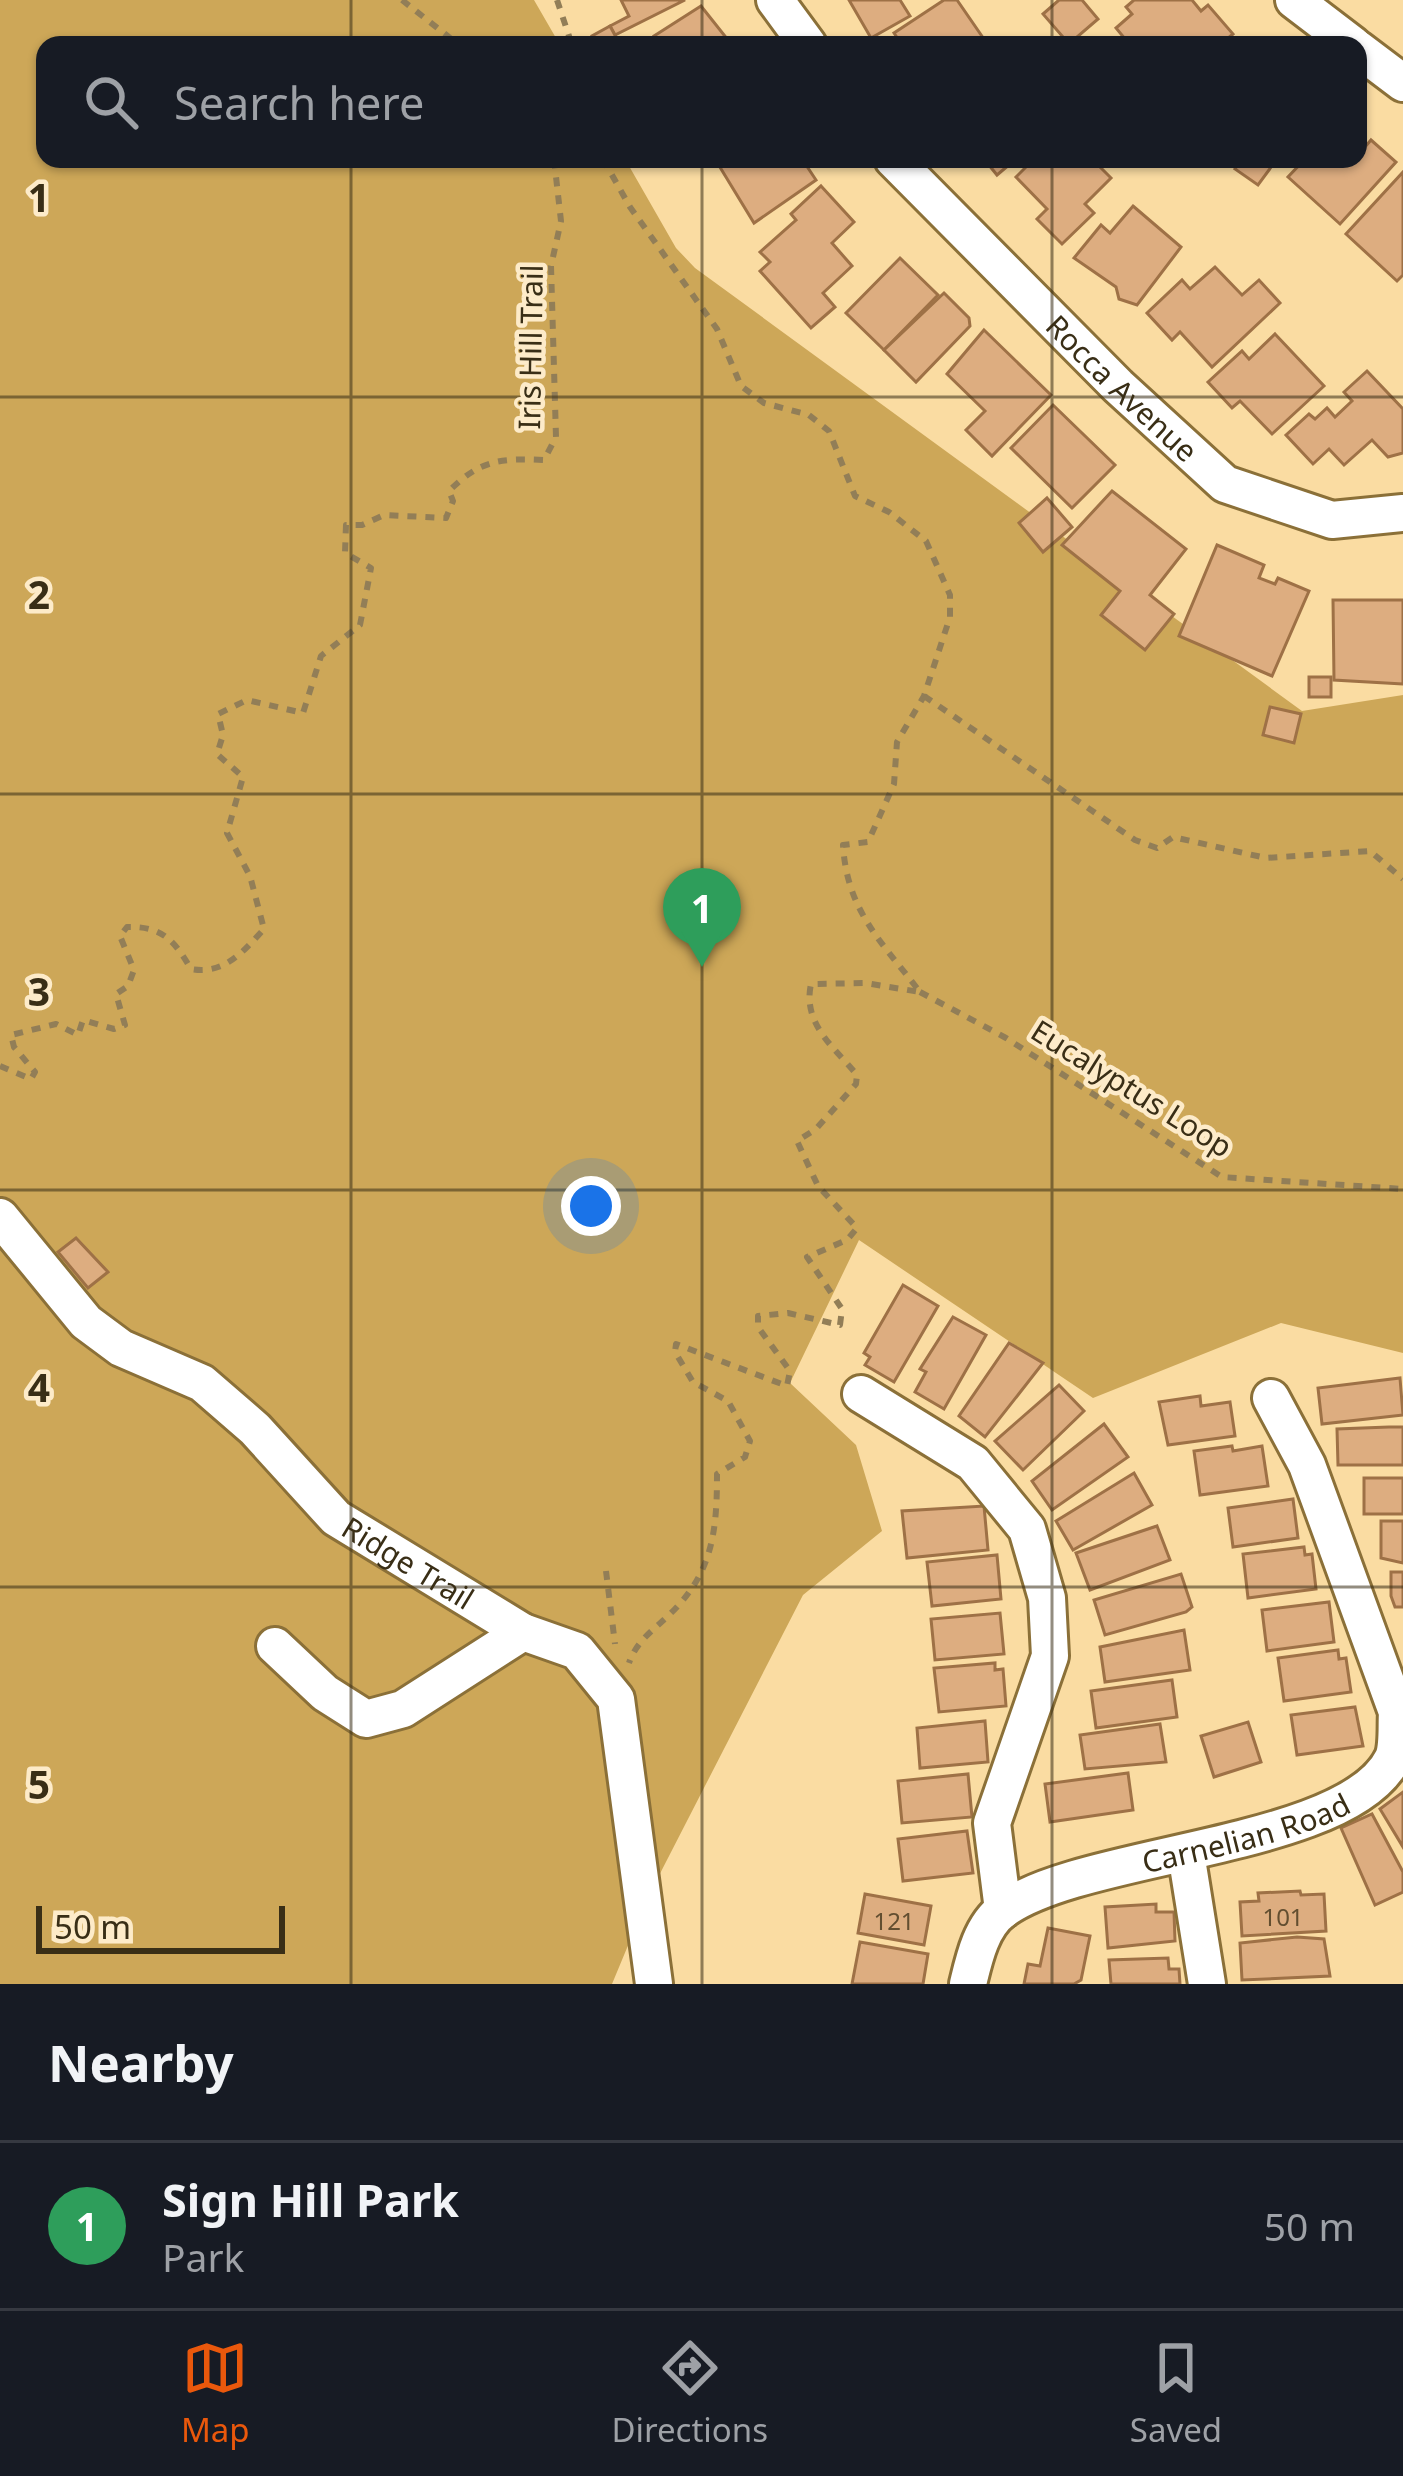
<!DOCTYPE html>
<style>
:root{--surface:#171b24;--page:#242831;--text:#f1f3f6;--muted:#9ea1a6;--line:#363941;--accent:#ea580c}
body{margin:0;font-family:"Noto Sans",sans-serif;background:var(--page);color:var(--text)}
.scale{position:absolute;left:36px;bottom:30px;width:249px;box-sizing:border-box;padding-left:12px;border:6px solid #392e16;border-top:0;font-size:33px;line-height:42px;white-space:nowrap;color:#392e16;-webkit-text-stroke:9px #fdebc9;paint-order:stroke}
.you{position:absolute;left:591px;top:1206px;width:42px;height:42px;margin:-30px;border:9px solid #fff;border-radius:50%;background:#1a73e8;box-shadow:0 0 0 18px #1a73e833}
.badge{display:grid;place-items:center;width:78px;height:78px;border-radius:50%;background:var(--accent);color:#fff;font-size:39px;font-weight:700}
.pin{position:absolute;translate:-50% -99px;filter:drop-shadow(0 3px 6px #0008)}
.pin::after{content:'';position:absolute;top:63px;width:42px;height:36px;background:inherit;clip-path:polygon(0 0,100% 0,50% 100%)}
.list{margin:0;padding:0;list-style:none}
h2{display:flex;justify-content:space-between;align-items:center;height:156px;margin:0;padding:0 48px;font-size:51px}
h2 small{font-size:39px;font-weight:400;color:var(--muted)}
.list li{display:grid;grid-template-columns:78px 1fr auto;gap:36px;align-items:center;box-sizing:border-box;height:168px;padding:0 48px;border-top:3px solid var(--line)}
.list b{display:block;font-size:45px;white-space:nowrap}
.list p{margin:0;font-size:39px;white-space:nowrap;color:var(--muted)}
.list em{font-size:39px;font-style:normal;color:var(--muted)}
.icon{flex:none;width:66px;height:66px;fill:none;stroke:currentColor;stroke-width:2;stroke-linecap:round;stroke-linejoin:round}
.map{position:relative;flex:none;width:1403px;height:1984px;overflow:hidden}
.search{position:absolute;background:var(--surface);box-shadow:0 3px 9px #0004;left:36px;right:36px;top:36px;height:132px;display:flex;align-items:center;gap:30px;box-sizing:border-box;padding:0 42px;border-radius:24px;color:var(--muted);font-size:45px}
.sheet{height:324px;background:var(--surface)}
nav{display:flex;justify-content:space-around;align-items:center;box-sizing:border-box;height:168px;border-top:3px solid var(--line);background:var(--surface);font-size:33px;color:var(--muted)}
nav a{display:grid;justify-items:center;gap:6px}
nav .on{color:var(--accent)}
.map>svg:first-child{display:block}
</style>
<div class="map">
<svg width="1403" height="1984" viewBox="0 0 1403 1984">
<rect width="100%" height="100%" fill="#fadca2"/>
<!-- green -->
<polygon fill="#cda758" points="0,0 534,0 560,45 45,45 45,159 625,159 676,248 695,268 1302,711 1403,695 1403,1353 1281,1323 1093,1398 859,1240 790,1383 856,1445 882,1531 803,1595 649,1895 612,1984 0,1984"/>
<!-- building -->
<g fill="#ddad80" stroke="#9e7146" stroke-width="3">
<polygon points="621,0 685,0 615,35 610,26 629,16"/>
<polygon points="849,0 900,0 910,16 871,38"/>
<polygon points="944,0 957,0 988,45 902,45 894,33"/>
<polygon points="1059,0 1082,0 1098,19 1069,44 1043,14"/>
<polygon points="1134,0 1192,0 1201,11 1208,5 1233,34 1220,45 1130,45 1116,28 1132,14 1126,7"/>
<polygon points="701,6 732,45 659,45 654,36"/>
<polygon points="610,26 617,39 596,45 592,36"/>
<polygon points="1371,140 1396,162 1340,224 1288,177 1305,159 1358,159 1358,141 1365,147"/>
<polygon points="715,159 802,159 816,180 754,223"/>
<polygon points="984,159 1016,159 997,175"/>
<polygon points="1034,159 1092,159 1111,178 1085,204 1094,213 1062,244 1037,219 1047,209 1016,177"/>
<polygon points="1242,159 1277,159 1258,185 1235,169"/>
<polygon points="1403,172 1403,275 1397,281 1346,234"/>
<polygon points="821,186 854,222 832,243 852,266 823,293 835,307 811,328 760,271 770,262 760,252 796,220 791,214"/>
<polygon points="1133,206 1181,247 1137,305 1119,299 1116,287 1074,258 1101,225 1110,233"/>
<polygon points="900,258 938,295 884,350 846,313"/>
<polygon points="1215,267 1242,295 1259,280 1280,303 1212,367 1180,332 1172,340 1147,313 1182,280 1190,289"/>
<polygon points="944,293 969,318 970,326 916,382 884,350"/>
<polygon points="984,330 1051,395 992,456 966,430 985,411 947,374"/>
<polygon points="1275,334 1324,386 1272,434 1240,401 1232,408 1208,382 1242,351 1249,359"/>
<polygon points="1367,371 1403,409 1403,453 1388,457 1372,440 1344,465 1329,449 1313,464 1286,435 1309,414 1315,419 1327,408 1335,417 1352,401 1344,392"/>
<polygon points="1053,405 1115,465 1072,508 1011,448"/>
<polygon points="1112,491 1186,549 1150,595 1174,614 1145,650 1101,615 1120,591 1062,545"/>
<polygon points="1047,498 1072,527 1043,552 1019,523"/>
<polygon points="1217,545 1264,565 1259,578 1275,584 1278,578 1309,591 1272,676 1179,636"/>
<polygon points="1333,600 1403,600 1403,684 1334,680"/>
<rect x="1309" y="677" width="22" height="20"/>
<polygon points="1270,707 1301,714 1294,743 1263,735"/>
<polygon points="76,1238 108,1272 88,1288 58,1252"/>
<polygon points="903,1285 938,1306 894,1382 865,1365 870,1357 864,1353"/>
<polygon points="953,1317 986,1335 944,1409 915,1392 926,1372 920,1369"/>
<polygon points="1009,1343 1043,1363 985,1437 959,1416"/>
<polygon points="1400,1378 1403,1415 1322,1424 1318,1388"/>
<polygon points="1059,1385 1084,1411 1023,1470 995,1441"/>
<polygon points="1200,1396 1201,1406 1230,1402 1235,1436 1168,1445 1159,1402"/>
<polygon points="1104,1424 1128,1457 1052,1510 1032,1481"/>
<polygon points="1389,1427 1403,1427 1403,1465 1338,1465 1337,1429"/>
<polygon points="1232,1446 1233,1451 1262,1446 1268,1486 1200,1495 1194,1451"/>
<polygon points="1134,1473 1152,1505 1073,1550 1056,1521"/>
<rect x="1364" y="1478" width="39" height="36"/>
<polygon points="1293,1499 1298,1538 1233,1547 1228,1508"/>
<polygon points="984,1506 988,1550 907,1558 902,1511"/>
<polygon points="1381,1521 1403,1521 1403,1563 1381,1558"/>
<polygon points="1157,1526 1170,1560 1090,1590 1076,1553"/>
<polygon points="1304,1547 1305,1555 1312,1554 1316,1589 1248,1598 1243,1554"/>
<polygon points="997,1555 1001,1599 932,1606 927,1562"/>
<polygon points="1391,1572 1403,1572 1403,1607 1395,1607 1391,1596"/>
<polygon points="1181,1574 1192,1607 1186,1612 1105,1635 1094,1600"/>
<polygon points="1329,1602 1334,1642 1267,1651 1262,1610"/>
<polygon points="1000,1613 1004,1654 935,1660 931,1619"/>
<polygon points="1184,1630 1190,1670 1105,1682 1100,1647"/>
<polygon points="1338,1650 1339,1659 1346,1658 1351,1692 1284,1701 1278,1658"/>
<polygon points="995,1663 995,1670 1003,1669 1006,1706 939,1712 934,1668"/>
<polygon points="1172,1680 1177,1717 1096,1728 1091,1691"/>
<polygon points="1355,1707 1363,1746 1297,1755 1291,1715"/>
<polygon points="985,1721 988,1762 920,1768 917,1728"/>
<polygon points="1248,1722 1261,1762 1214,1777 1201,1736"/>
<polygon points="1160,1724 1166,1762 1085,1769 1080,1735"/>
<polygon points="1128,1773 1133,1810 1050,1822 1045,1784"/>
<polygon points="968,1774 972,1817 902,1823 898,1781"/>
<polygon points="1403,1792 1403,1847 1380,1809"/>
<polygon points="1372,1814 1403,1872 1403,1892 1375,1905 1341,1828"/>
<polygon points="967,1831 973,1873 903,1881 898,1839"/>
<polygon points="1300,1891 1301,1895 1324,1894 1326,1931 1242,1936 1240,1902 1259,1901 1258,1893"/>
<polygon points="865,1894 931,1906 924,1945 858,1933"/>
<polygon points="1156,1904 1156,1912 1174,1912 1175,1941 1108,1948 1105,1907"/>
<polygon points="1048,1928 1090,1936 1081,1980 1074,1984 1024,1984 1028,1964 1040,1966"/>
<polygon points="1297,1937 1324,1939 1330,1976 1242,1980 1240,1943"/>
<polygon points="860,1942 928,1954 923,1984 852,1984"/>
<polygon points="1168,1958 1169,1969 1179,1969 1180,1984 1111,1984 1109,1960"/>
</g>
<g fill="none" stroke-linecap="round" stroke-linejoin="round">
<defs>
<g id="minor">
<polyline points="775,0 808,45"/>
<polyline points="1294,0 1353,45"/>
<polyline points="1358,49 1403,83"/>
<path id="s1" d="M 893,159 L 1118,386 L 1225,484 L 1332,520 L 1403,513"/>
<path id="s2" d="M 0,1217 L 86,1322 L 121,1348 L 202,1383 L 255,1429 L 336,1518 L 523,1632 L 577,1651 L 616,1699 L 654,1984"/>
<polyline points="861,1394 973,1463 1027,1529 1047,1598 1050,1656 992,1823 1003,1910"/>
<polyline points="275,1646 325,1693 366,1719 403,1709 523,1632"/>
<polyline points="1186,1853 1207,1984"/>
<path id="s3" d="M 968,1984 C 974,1959 981,1926 1003,1910 C 1084,1851 1349,1849 1393,1758 C 1398,1746 1396,1726 1397,1712 L 1307,1465 L 1271,1398"/>
</g>
</defs>
<!-- minor casing -->
<use href="#minor" stroke="#8b7038" stroke-width="42"/>
<!-- path -->
<g stroke="#927e57" stroke-width="6" stroke-dasharray="9 9" stroke-linecap="butt">
<polyline points="402,0 459,45"/>
<polyline points="557,0 572,45"/>
<path d="M 603,159 L 630,207 L 717,329 L 741,386 L 764,403 L 809,415 L 829,431 L 855,496 L 889,512 L 926,541 L 950,595 L 950,617 L 924,696 L 897,742 L 894,784 L 868,842 L 843,845 C 847,911 881,941 920,992 L 865,983 L 811,984 C 802,1024 835,1048 857,1075 L 856,1084 L 816,1129 L 797,1141 L 818,1186 L 857,1228 L 847,1240 L 807,1257 L 842,1309 L 840,1325 L 788,1313 L 758,1316 L 758,1327 L 790,1371 L 787,1386 L 676,1344 L 675,1352 L 693,1382 L 728,1401 L 750,1441 L 745,1457 L 717,1474 C 717,1530 713,1572 671,1613 C 654,1630 637,1640 629,1663"/>
<polyline points="924,696 1135,840 1157,848 1173,837 1266,858 1370,851 1403,879"/>
<polyline points="920,992 1006,1038 1222,1177 1403,1189"/>
<path d="M 0,1066 L 31,1079 L 35,1072 L 14,1047 L 11,1035 L 56,1024 L 78,1035 L 83,1020 L 114,1029 L 125,1025 L 116,994 L 128,986 L 134,970 L 120,936 L 127,927 C 162,926 174,940 191,969 C 224,975 243,952 264,929 L 250,876 L 227,833 L 243,777 L 217,754 L 223,735 L 218,714 L 247,700 L 303,713 L 321,656 L 360,625 L 371,568 L 345,553 L 346,525 L 362,525 L 384,515 L 446,518 L 453,501 L 449,491 C 480,460 500,458 544,460 L 556,437 L 551,266 L 561,221 L 554,159"/>
<polyline points="606,1571 615,1644"/>
</g>
<!-- minor -->
<use href="#minor" stroke="#fff" stroke-width="36"/>
</g>
<!-- grid -->
<path fill="none" stroke="#392e16" stroke-width="3" stroke-opacity="0.55" d="M 351,0 L 351,45M 702,0 L 702,45M 1052,0 L 1052,45M 351,159 L 351,1984M 702,159 L 702,1984M 1052,159 L 1052,1984M 0,397 L 1403,397M 0,794 L 1403,794M 0,1190 L 1403,1190M 0,1587 L 1403,1587"/>
<g text-anchor="middle" dominant-baseline="central" stroke-width="9" stroke-linejoin="round" paint-order="stroke">
<!-- number labels -->
<g font-size="24" fill="#624e30">
<text x="1283" y="1916">101</text>
<text x="894" y="1920">121</text>
</g>
<!-- street labels -->
<g font-size="30" fill="#392e16" stroke="#fdebc9">
<text transform="translate(530 347) rotate(-89)">Iris Hill Trail</text>
<text stroke="none"><textPath href="#s1" startOffset="324">Rocca Avenue</textPath></text>
<text transform="translate(1132 1088) rotate(32)">Eucalyptus Loop</text>
<text stroke="none"><textPath href="#s2" startOffset="543">Ridge Trail</textPath></text>
<text stroke="none"><textPath href="#s3" startOffset="339">Carnelian Road</textPath></text>
</g>
</g>
<g font-size="39" text-anchor="middle" font-weight="bold" fill="#392e16" stroke="#fdebc9" stroke-width="9" stroke-linejoin="round" paint-order="stroke">
<text x="39" y="212">1</text>
<text x="39" y="609">2</text>
<text x="39" y="1006">3</text>
<text x="39" y="1402">4</text>
<text x="39" y="1799">5</text>
</g>
</svg>
<div class="scale">50 m</div>
<div class="you"></div>
<div class="pin badge" style="left:702px;top:967px;background:#2e9e5b">1</div>
<div class="search"><svg class="icon" aria-label="search" viewBox="0 0 24 24"><circle cx="10" cy="10" r="6"/><path d="M15 15l6 6"/></svg>Search here</div>
</div>
<section class="sheet">
<h2>Nearby<small></small></h2>
<ul class="list">
<li><span class="badge" style="background:#2e9e5b">1</span><div><b>Sign Hill Park</b><p>Park</p></div><em>50 m</em></li>
</ul>
</section>
<nav>
<a class="on"><svg class="icon" aria-label="map" viewBox="0 0 24 24"><path d="M3 6l6-2 6 2 6-2v14l-6 2-6-2-6 2zM9 4v14M15 6v14"/></svg>Map</a>
<a><svg class="icon" aria-label="directions" viewBox="0 0 24 24"><path d="M12 3l9 9-9 9-9-9zM9 14v-3h6M13 9l2 2-2 2"/></svg>Directions</a>
<a><svg class="icon" aria-label="saved" viewBox="0 0 24 24"><path d="M7 4h10v16l-5-4-5 4z"/></svg>Saved</a>
</nav>
